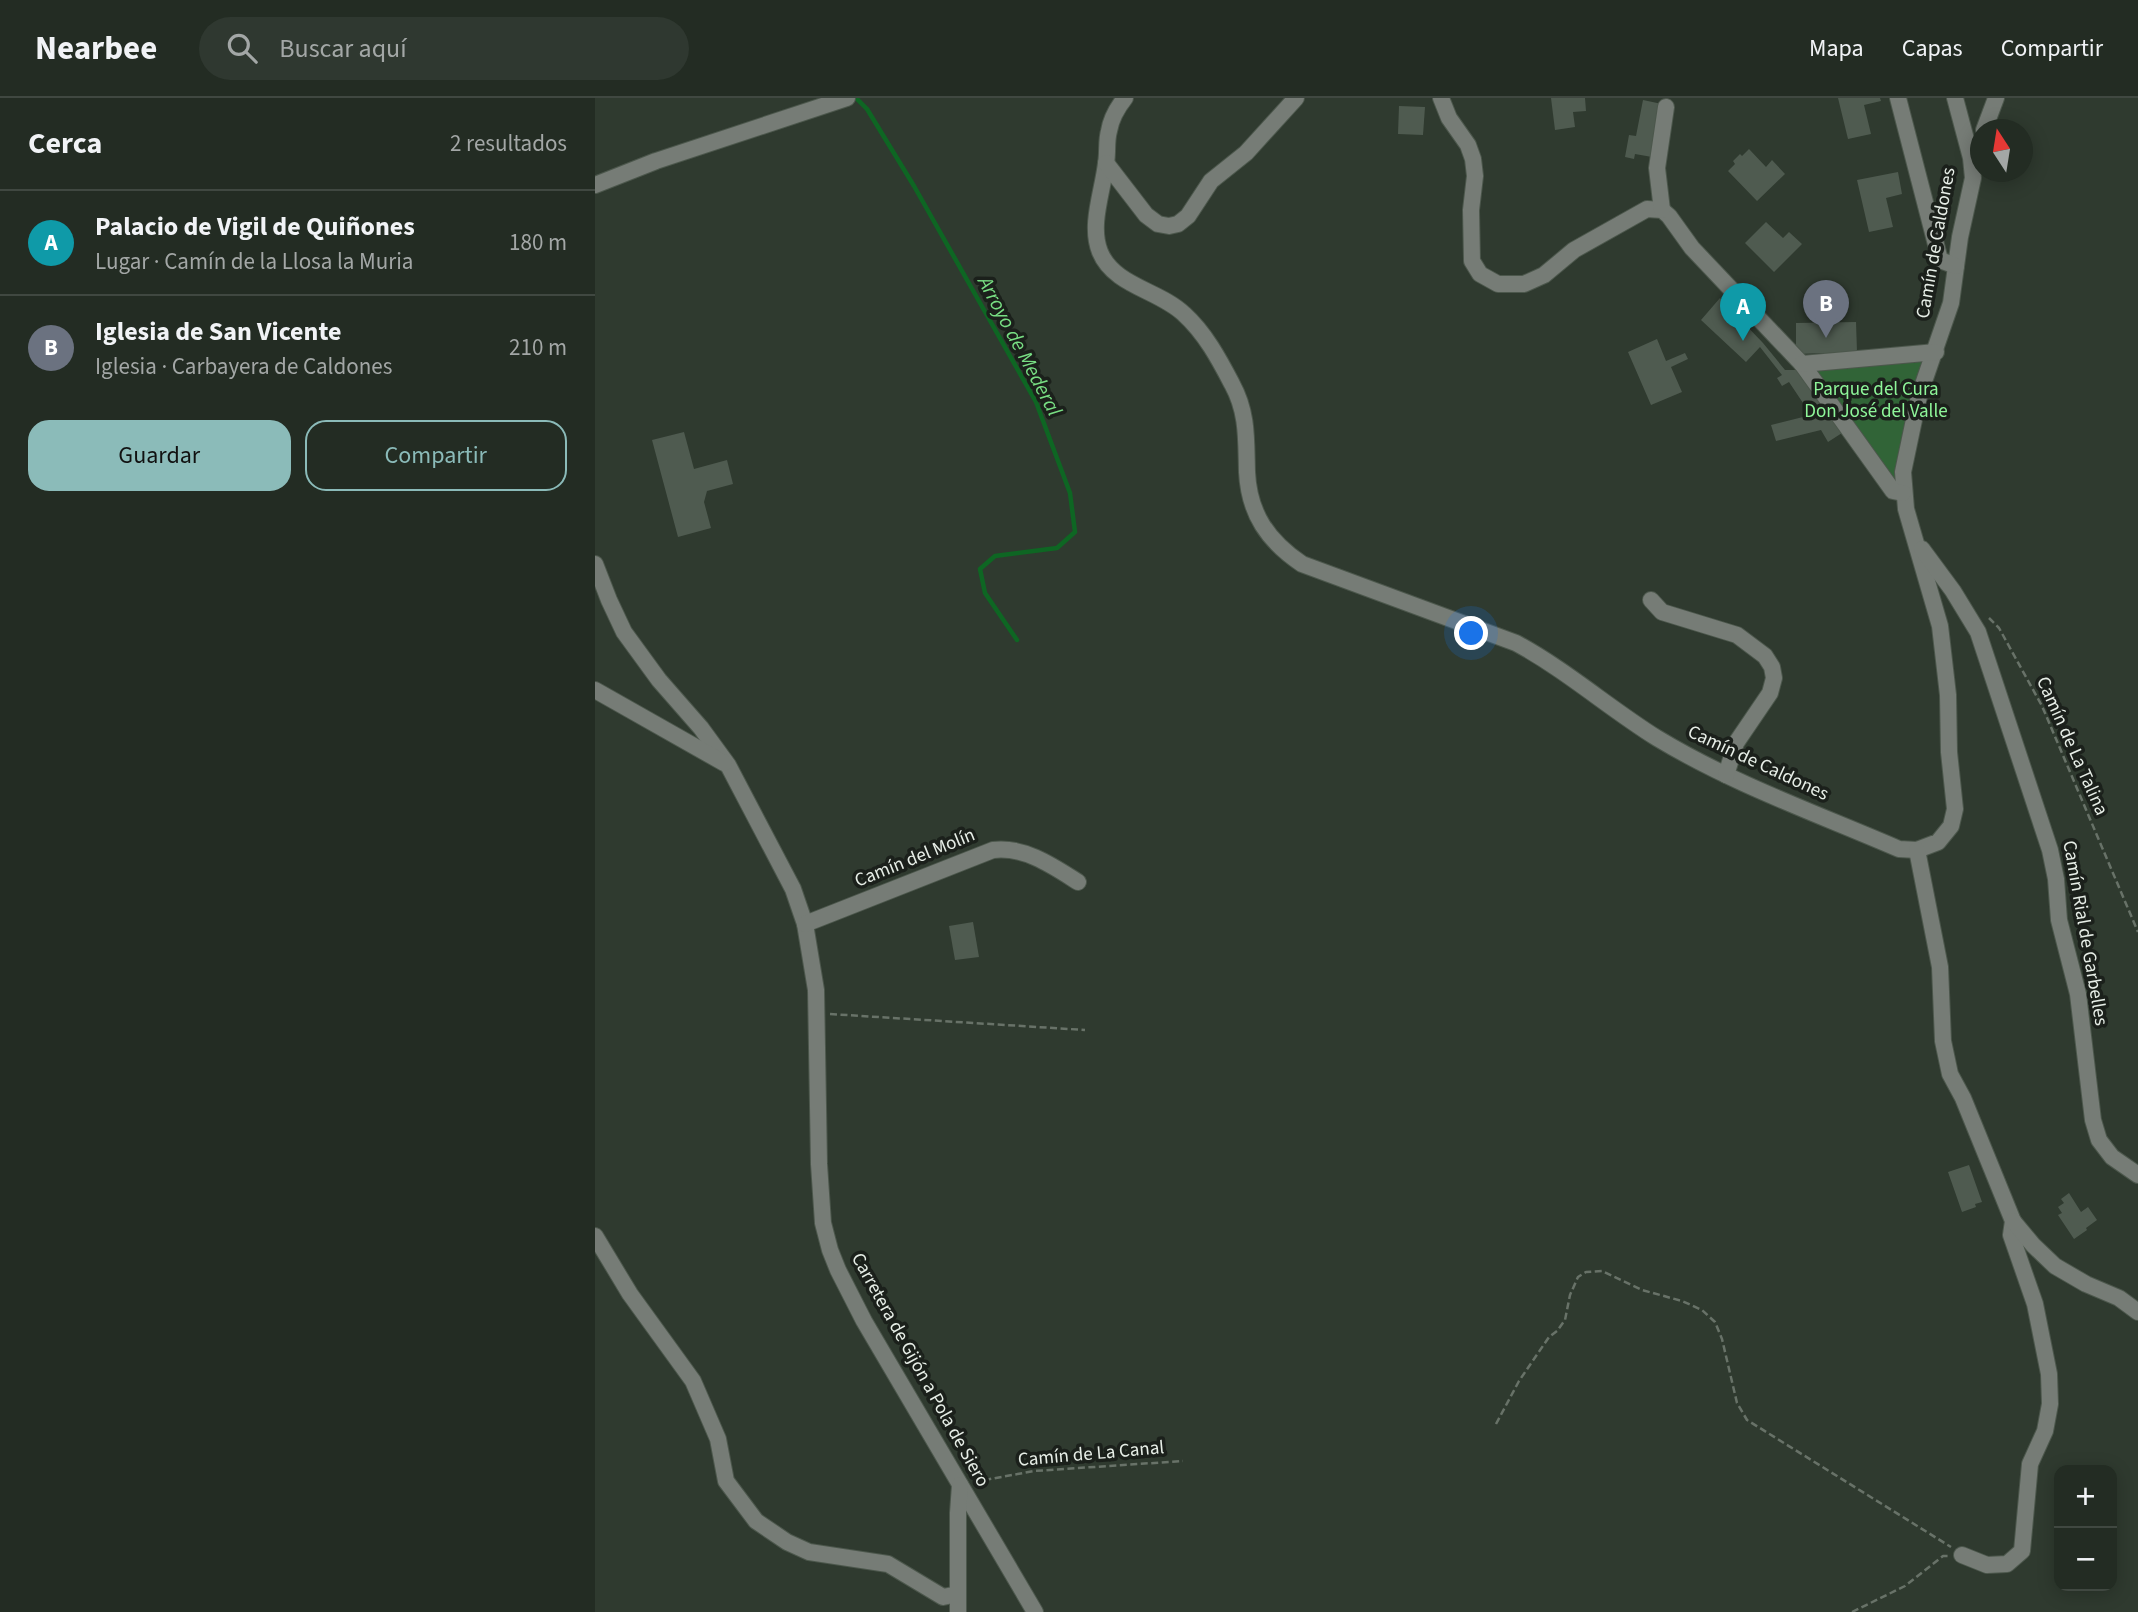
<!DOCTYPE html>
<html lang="es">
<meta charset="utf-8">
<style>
:root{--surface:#232c23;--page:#2f3830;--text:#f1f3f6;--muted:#a3a7a6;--line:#404841;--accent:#8bbbb9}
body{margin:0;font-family:"Source Sans 3",sans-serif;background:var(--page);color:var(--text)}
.controls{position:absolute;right:21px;bottom:21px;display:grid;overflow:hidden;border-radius:14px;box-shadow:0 4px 18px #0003}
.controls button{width:63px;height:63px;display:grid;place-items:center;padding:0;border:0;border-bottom:2px solid var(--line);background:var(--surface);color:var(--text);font:35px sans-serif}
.compass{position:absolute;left:1375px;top:21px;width:63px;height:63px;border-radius:50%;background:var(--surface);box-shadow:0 4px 18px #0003;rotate:348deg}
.you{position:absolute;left:877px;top:536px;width:24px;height:24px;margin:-18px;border:5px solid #fff;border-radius:50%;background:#1a73e8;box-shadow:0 0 0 10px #1a73e833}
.badge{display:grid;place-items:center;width:46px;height:46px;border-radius:50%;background:var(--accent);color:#fff;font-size:23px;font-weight:700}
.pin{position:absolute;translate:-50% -58px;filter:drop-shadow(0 2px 4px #0008)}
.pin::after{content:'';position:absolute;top:37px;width:24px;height:21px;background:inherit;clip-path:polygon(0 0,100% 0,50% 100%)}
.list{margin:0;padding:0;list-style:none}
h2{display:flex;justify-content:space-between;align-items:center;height:91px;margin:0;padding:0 28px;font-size:30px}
h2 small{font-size:23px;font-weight:400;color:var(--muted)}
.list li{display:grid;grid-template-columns:46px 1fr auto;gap:21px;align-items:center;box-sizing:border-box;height:105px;padding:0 28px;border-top:2px solid var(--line)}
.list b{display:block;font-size:26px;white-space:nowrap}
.list p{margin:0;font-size:23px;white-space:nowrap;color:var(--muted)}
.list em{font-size:23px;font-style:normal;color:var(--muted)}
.actions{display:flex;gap:14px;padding:21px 28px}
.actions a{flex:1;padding:16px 0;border:2px solid var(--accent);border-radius:21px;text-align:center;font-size:24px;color:var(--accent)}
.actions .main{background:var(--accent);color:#111}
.icon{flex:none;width:38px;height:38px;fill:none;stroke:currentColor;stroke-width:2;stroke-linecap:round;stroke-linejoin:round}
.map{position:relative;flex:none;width:1543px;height:1514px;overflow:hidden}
header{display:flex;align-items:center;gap:42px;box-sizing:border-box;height:98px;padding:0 35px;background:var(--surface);border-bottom:2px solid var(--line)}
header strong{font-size:33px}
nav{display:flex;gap:38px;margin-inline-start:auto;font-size:24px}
.search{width:490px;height:63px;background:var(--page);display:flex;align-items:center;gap:18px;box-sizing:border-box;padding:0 24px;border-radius:38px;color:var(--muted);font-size:26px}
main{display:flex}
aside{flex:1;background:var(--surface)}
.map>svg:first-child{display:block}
</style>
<header>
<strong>Nearbee</strong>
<div class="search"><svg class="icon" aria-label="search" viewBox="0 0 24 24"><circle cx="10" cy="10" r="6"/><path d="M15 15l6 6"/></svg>Buscar aquí</div>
<nav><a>Mapa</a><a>Capas</a><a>Compartir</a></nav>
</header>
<main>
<aside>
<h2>Cerca<small>2 resultados</small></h2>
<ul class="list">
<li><span class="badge" style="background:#0f9aa8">A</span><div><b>Palacio de Vigil de Quiñones</b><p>Lugar · Camín de la Llosa la Muria</p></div><em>180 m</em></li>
<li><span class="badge" style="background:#6b7280">B</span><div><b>Iglesia de San Vicente</b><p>Iglesia · Carbayera de Caldones</p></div><em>210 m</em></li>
</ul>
<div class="actions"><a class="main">Guardar</a><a>Compartir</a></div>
</aside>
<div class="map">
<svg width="1543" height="1514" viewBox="0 0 1543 1514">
<rect width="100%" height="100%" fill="#2f3a2f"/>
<!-- green -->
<polygon fill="#316437" points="1341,254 1308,395 1207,266"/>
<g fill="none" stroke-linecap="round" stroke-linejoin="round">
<!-- stream -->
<polyline stroke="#0e6623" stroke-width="4.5" points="261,0 272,11 319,88 441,304 475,395 480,434 462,450 400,458 385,471 390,495 422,542"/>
</g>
<!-- building -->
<g fill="#4f5b50">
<polygon points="956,0 990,0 991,13 978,14 980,29 960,32"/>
<polygon points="1243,0 1285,0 1286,3 1269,7 1276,36 1253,41"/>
<polygon points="1048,2 1067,6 1057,59 1040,56 1039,61 1030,59 1034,37 1041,38"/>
<polygon points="804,8 830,9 828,37 803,36"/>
<polygon points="1154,51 1171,69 1177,62 1190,76 1162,103 1133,73 1140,66 1138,63 1145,56 1147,58"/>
<polygon points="1303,74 1307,96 1291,100 1298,129 1274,134 1262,82"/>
<polygon points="1171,124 1188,140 1194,134 1207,146 1179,174 1150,145"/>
<polygon points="1125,200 1168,245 1190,272 1204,272 1247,335 1233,344 1226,332 1181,343 1176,327 1216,317 1194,284 1187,288 1182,280 1187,277 1165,249 1151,264 1106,222"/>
<polygon points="1261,224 1262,254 1201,256 1201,225"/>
<polygon points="1062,241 1071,263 1090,255 1093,261 1076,269 1087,294 1056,307 1033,254"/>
<polygon points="89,334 99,371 132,362 138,386 112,393 109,404 116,430 83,439 57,342"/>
<polygon points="378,824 384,859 360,862 354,828"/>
<polygon points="1374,1067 1387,1104 1380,1106 1381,1109 1367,1114 1353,1074"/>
<polygon points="1474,1095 1486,1114 1493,1109 1502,1122 1491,1130 1492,1132 1479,1141 1463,1117 1467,1115 1463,1109 1469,1105 1466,1101"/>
</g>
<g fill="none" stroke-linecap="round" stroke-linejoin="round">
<defs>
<g id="minor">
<path d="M 530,0 C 522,10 516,21 514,33 C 511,43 513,55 511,65 C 508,93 494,127 505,154 C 519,188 564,192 589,216 C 610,235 624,261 637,286 C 653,315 651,342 652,374 C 654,416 673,443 707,466 L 921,545 C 971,572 1014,610 1062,640 C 1138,686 1223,716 1304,751 L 1322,752 L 1343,744 L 1356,728 L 1360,711 L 1354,654 L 1353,597 L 1345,528 L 1311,411 L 1308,374 L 1324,298 L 1356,205 L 1365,139 L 1378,80 L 1376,60 L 1360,0"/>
<polyline points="846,0 854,20 873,47 878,61 880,78 876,112 877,163 885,176 903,186 929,186 949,177 979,152 1052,111 1067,112 1074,118 1097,150 1207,266 1298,393 1308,395"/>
<polyline points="1303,0 1345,162 1361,168"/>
<polyline points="1389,32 1401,0"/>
<polyline points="511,65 551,117 563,126 574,128 583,126 593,118 616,83 651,55 701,0"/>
<polyline points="0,87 61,63 252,0"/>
<polyline points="1067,112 1062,70 1071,9"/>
<polyline points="1207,266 1341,254"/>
<polyline points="1327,451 1358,493 1383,534 1455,752 1461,781 1464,822 1483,896 1498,1022 1504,1042 1517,1059 1543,1077"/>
<polyline points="0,466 14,502 29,534 64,582 106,630 133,667 198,791 210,826 221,892 224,1066 228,1125 235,1152 243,1172 269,1223 440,1514"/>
<polyline points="1056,502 1067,514 1142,537 1170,558 1177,569 1179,580 1175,595 1141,645 1131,677"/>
<polyline points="0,592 129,665"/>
<polyline points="1322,752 1345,869 1348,943 1355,976 1368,1000 1418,1123 1416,1137 1440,1206 1454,1276 1455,1306 1450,1333 1435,1366 1427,1453 1412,1466 1392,1467 1367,1457"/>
<path d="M 210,826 L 398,752 C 429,748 458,768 483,784"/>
<polyline points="1418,1123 1438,1147 1460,1168 1491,1186 1524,1200 1543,1214"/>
<polyline points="0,1138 35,1196 98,1283 123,1341 131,1383 161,1423 192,1444 214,1454 293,1466 348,1499 363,1496"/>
<polyline points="363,1514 363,1415 365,1387"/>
</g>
</defs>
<!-- minor casing -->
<use href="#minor" stroke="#4c574c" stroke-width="18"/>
<!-- path -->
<g stroke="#687268" stroke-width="2.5" stroke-dasharray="7 3.5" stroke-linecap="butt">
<polyline points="1394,520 1404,530 1447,608 1543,834"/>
<polyline points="235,916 490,932"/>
<polyline points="901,1326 924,1283 954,1239 962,1233 970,1222 975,1197 983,1179 991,1174 1007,1173 1047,1192 1087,1203 1107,1212 1120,1224 1127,1241 1142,1305 1152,1322 1356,1449"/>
<polyline points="379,1384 439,1373 588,1363"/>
<polyline points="1257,1514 1310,1488 1348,1458 1354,1458"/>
</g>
<!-- minor -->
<use href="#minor" stroke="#767c76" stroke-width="16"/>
</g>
<g text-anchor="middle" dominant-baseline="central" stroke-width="7" stroke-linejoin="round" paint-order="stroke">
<!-- street labels -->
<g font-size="19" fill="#e7eee7" stroke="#1b201b">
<text transform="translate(1341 145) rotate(-80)">Camín de Caldones</text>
<text transform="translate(1477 648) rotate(66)">Camín de La Talina</text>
<text transform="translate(1163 665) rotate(25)">Camín de Caldones</text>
<text transform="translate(320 760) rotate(-22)">Camín del Molín</text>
<text transform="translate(1490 835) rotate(80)">Camín Rial de Garbelles</text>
<text transform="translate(325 1272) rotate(61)">Carretera de Gijón a Pola de Siero</text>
<text transform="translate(496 1356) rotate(-5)">Camín de La Canal</text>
</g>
<!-- park labels -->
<g font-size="19" fill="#8ef599" stroke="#1b201b">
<text x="1281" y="291">Parque del Cura<tspan x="1281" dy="22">Don José del Valle</tspan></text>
</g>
<!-- water labels -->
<g font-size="21" font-style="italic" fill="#78de83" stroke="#1b201b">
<text transform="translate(425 248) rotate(62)">Arroyo de Mederal</text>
</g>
</g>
</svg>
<div class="controls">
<button>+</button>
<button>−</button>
</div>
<svg class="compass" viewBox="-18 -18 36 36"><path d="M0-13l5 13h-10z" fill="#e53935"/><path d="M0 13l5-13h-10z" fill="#a3a7a6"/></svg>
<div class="you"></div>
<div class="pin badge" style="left:1148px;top:243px;background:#0f9aa8">A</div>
<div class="pin badge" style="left:1231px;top:240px;background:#6b7280">B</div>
</div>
</main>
